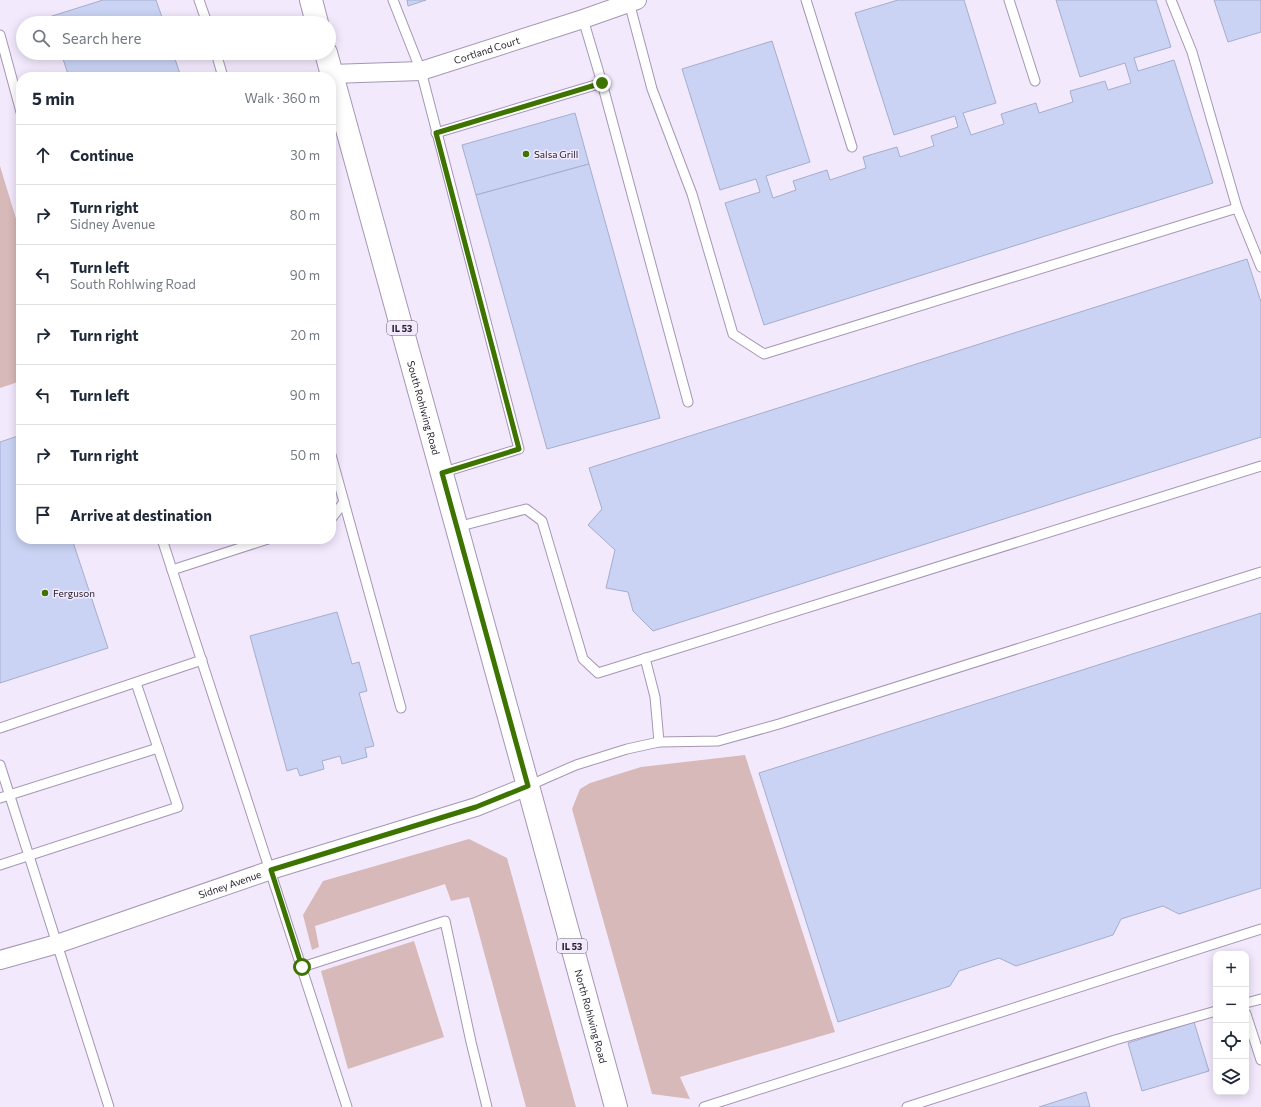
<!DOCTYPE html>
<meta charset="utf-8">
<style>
:root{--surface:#fff;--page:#f2f2f3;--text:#1f2937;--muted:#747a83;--line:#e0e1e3}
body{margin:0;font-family:Commissioner,sans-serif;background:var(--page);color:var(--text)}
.controls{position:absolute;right:12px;bottom:12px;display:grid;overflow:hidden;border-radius:8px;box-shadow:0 2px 10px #0003}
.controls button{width:36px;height:36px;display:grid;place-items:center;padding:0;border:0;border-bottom:1px solid var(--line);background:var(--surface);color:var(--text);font:20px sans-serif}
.stop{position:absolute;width:12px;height:12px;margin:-9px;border:3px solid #3d7400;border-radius:50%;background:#fff}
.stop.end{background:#3d7400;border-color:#fff;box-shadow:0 1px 4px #0008}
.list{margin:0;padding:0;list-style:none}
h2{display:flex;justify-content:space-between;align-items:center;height:52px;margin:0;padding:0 16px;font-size:17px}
h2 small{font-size:13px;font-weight:400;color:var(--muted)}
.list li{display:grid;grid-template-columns:26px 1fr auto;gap:12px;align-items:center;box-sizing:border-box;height:60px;padding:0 16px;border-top:1px solid var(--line)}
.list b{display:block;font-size:15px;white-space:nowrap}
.list p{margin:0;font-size:13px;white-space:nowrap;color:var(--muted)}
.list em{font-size:13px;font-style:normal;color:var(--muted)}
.icon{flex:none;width:22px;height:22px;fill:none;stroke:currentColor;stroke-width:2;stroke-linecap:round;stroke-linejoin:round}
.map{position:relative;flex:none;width:1261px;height:1107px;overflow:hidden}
.search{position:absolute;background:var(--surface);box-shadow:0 2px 10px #0003;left:16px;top:16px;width:320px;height:44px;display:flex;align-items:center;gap:10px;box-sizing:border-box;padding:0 14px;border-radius:22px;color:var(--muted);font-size:15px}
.panel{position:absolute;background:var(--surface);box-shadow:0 2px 10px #0003;left:16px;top:72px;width:320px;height:472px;border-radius:16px}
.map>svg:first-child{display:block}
</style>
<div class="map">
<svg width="1261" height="1107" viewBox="0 0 1261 1107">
<rect width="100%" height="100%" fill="#f3e9fd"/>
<!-- green -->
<g fill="#d8b9b9">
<polygon points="0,166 21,235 21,381 0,388"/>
<polygon points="745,755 835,1032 680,1077 690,1099 652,1094 572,809 580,789 590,783 641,767"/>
<polygon points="469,839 507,858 576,1107 526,1107 469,897 451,901 445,884 315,926 319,947 312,950 303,915 323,881"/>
<polygon points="414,941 444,1037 348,1069 321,971"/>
</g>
<!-- building -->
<g fill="#cad3f4" stroke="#a5adcd">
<polygon points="103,0 156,0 164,23 51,23 49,17"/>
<polygon points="407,0 426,0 408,6"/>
<polygon points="898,0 964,0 996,103 963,113 971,135 1004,124 1001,114 1036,103 1039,113 1073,102 1070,91 1105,81 1108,90 1131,83 1125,63 1080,77 1056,0 1156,0 1171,47 1134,58 1138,71 1174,60 1213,183 764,325 725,203 760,192 756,179 720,190 682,69 772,41 810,162 766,176 773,198 796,190 793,181 827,170 830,180 866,168 863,157 897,147 900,157 934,146 931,136 958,127 955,116 894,135 855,13"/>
<polygon points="1214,0 1261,0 1261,32 1228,42"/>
<polygon points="61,53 173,53 181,77 69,77"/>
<polygon points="575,113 589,164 476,195 462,145"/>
<polygon points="589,164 660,418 547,449 476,195"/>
<polygon points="1247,259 1261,302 1261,437 653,631 633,611 628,592 606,588 615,550 588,525 602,509 589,468"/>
<polygon points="21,435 21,539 72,539 108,648 0,683 0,442"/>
<polygon points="337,612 352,664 359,662 367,691 359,693 374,746 365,748 367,757 342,764 340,756 322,761 324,769 300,776 297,768 287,771 250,636"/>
<polygon points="1261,613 1261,888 1179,914 1163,906 1121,919 1113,935 1016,966 999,958 959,971 950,986 838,1022 759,773"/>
<polygon points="1194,1022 1209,1071 1142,1091 1128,1043"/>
<polygon points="1086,1092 1090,1107 1039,1107"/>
</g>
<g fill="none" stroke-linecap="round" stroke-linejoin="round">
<defs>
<g id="service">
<polyline points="199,0 207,23"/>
<polyline points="393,0 421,71 519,449 441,473"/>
<polyline points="806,0 852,147"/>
<polyline points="1009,0 1035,81"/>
<polyline points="1171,0 1192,52 1237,208 1261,267"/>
<polyline points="629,2 652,89 692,194 733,334 764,354 1237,208"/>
<polyline points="0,35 21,112"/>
<polyline points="216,53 223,77"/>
<polyline points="602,83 688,402"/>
<polyline points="436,133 602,83 583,19"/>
<polyline points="331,455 344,502 331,519"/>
<polyline points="344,502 401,708"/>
<polyline points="457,527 526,509 542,521 583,659 598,673 1261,466"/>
<polyline points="162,539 347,1107"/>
<polyline points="172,570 268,539"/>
<polyline points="645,658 655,697 659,742"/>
<polyline points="0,728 202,660"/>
<polyline points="0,765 109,1107"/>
<polyline points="528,786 576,765 627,749 659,742 718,741 779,724 1261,572"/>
<polyline points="0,798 158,748"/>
<polyline points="0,865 178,807 136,683"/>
<polyline points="302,967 445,921 471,1042 487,1107"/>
<polyline points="1246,1003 1261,999"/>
<polyline points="1246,1014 1261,1060"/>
<polyline points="704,1107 1261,929"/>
<polyline points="907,1107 1115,1040 1216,1011"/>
</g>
<g id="minor">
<path id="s1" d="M 331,74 L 421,71 L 583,19 L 637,0"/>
<path id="s2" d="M 0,960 L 57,944 L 271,870 L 476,807 L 528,786"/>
</g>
<g id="primary">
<polyline points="311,0 317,23"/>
<path id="s3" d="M 326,53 L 528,786 L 616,1107"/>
</g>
</defs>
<!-- service casing -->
<use href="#service" stroke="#a596b4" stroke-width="11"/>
<!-- minor casing -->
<use href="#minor" stroke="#a596b4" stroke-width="20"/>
<!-- primary casing -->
<use href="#primary" stroke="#a596b4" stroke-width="24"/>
<!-- service -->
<use href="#service" stroke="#fff" stroke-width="9"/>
<!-- minor -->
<use href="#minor" stroke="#fff" stroke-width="18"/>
<!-- primary -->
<use href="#primary" stroke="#fff" stroke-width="22"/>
</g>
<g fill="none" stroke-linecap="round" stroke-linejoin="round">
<!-- route -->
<polyline stroke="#3d7400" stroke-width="5" points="302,967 271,870 476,807 528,786 442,473 519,449 436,133 602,83"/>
</g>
<!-- markers -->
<g fill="#3d7400" stroke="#f3e9fd" stroke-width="1.5">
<circle cx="526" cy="154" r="4"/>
<circle cx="45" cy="593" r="4"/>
</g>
<g text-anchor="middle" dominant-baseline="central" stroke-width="3" stroke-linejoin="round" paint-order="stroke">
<!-- shield labels -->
<g fill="#f3e9fd" stroke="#615a68" stroke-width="1">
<rect x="387" y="321" width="30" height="14" rx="3"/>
<rect x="557" y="939" width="30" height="14" rx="3"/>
</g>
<g font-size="9" font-weight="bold" fill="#221c28">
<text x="402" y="328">IL 53</text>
<text x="572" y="946">IL 53</text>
</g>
<!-- street labels -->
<g font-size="10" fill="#221c28" stroke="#f3e9fd">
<text stroke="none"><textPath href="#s1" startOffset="159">Cortland Court</textPath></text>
<text stroke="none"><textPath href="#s3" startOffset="368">South Rohlwing Road</textPath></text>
<text stroke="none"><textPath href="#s2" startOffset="242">Sidney Avenue</textPath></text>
<text stroke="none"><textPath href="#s3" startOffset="999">North Rohlwing Road</textPath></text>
</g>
<!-- poi labels -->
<g font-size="10" fill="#221c28" stroke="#f3e9fd" text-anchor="start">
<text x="534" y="154">Salsa Grill</text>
<text x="53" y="593">Ferguson</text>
</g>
</g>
</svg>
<div class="controls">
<button>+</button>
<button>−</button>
<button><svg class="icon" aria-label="locate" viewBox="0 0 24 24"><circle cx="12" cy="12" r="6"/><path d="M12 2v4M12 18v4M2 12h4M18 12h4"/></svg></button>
<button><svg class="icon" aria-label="layers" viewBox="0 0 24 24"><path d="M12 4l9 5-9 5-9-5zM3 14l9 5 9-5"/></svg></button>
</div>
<div class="stop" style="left:302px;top:967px"></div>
<div class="stop end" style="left:602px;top:83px"></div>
<div class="search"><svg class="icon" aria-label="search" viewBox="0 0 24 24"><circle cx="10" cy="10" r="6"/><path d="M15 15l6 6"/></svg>Search here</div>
<section class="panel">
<h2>5 min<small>Walk · 360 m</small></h2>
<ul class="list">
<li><svg class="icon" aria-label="ahead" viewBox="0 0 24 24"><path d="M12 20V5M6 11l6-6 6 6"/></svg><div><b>Continue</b></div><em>30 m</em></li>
<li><svg class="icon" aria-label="right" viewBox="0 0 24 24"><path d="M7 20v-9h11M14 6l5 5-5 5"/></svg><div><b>Turn right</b><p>Sidney Avenue</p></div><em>80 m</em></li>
<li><svg class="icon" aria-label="left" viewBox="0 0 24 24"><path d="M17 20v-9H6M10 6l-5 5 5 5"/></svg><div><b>Turn left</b><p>South Rohlwing Road</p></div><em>90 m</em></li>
<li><svg class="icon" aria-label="right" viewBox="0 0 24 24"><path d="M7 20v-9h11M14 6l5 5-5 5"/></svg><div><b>Turn right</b></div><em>20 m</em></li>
<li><svg class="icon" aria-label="left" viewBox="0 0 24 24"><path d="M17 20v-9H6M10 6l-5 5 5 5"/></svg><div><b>Turn left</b></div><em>90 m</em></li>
<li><svg class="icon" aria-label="right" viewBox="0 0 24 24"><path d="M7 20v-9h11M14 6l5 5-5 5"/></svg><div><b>Turn right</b></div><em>50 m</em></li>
<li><svg class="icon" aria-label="arrive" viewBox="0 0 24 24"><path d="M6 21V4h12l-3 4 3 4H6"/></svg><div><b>Arrive at destination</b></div></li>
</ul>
</section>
</div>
